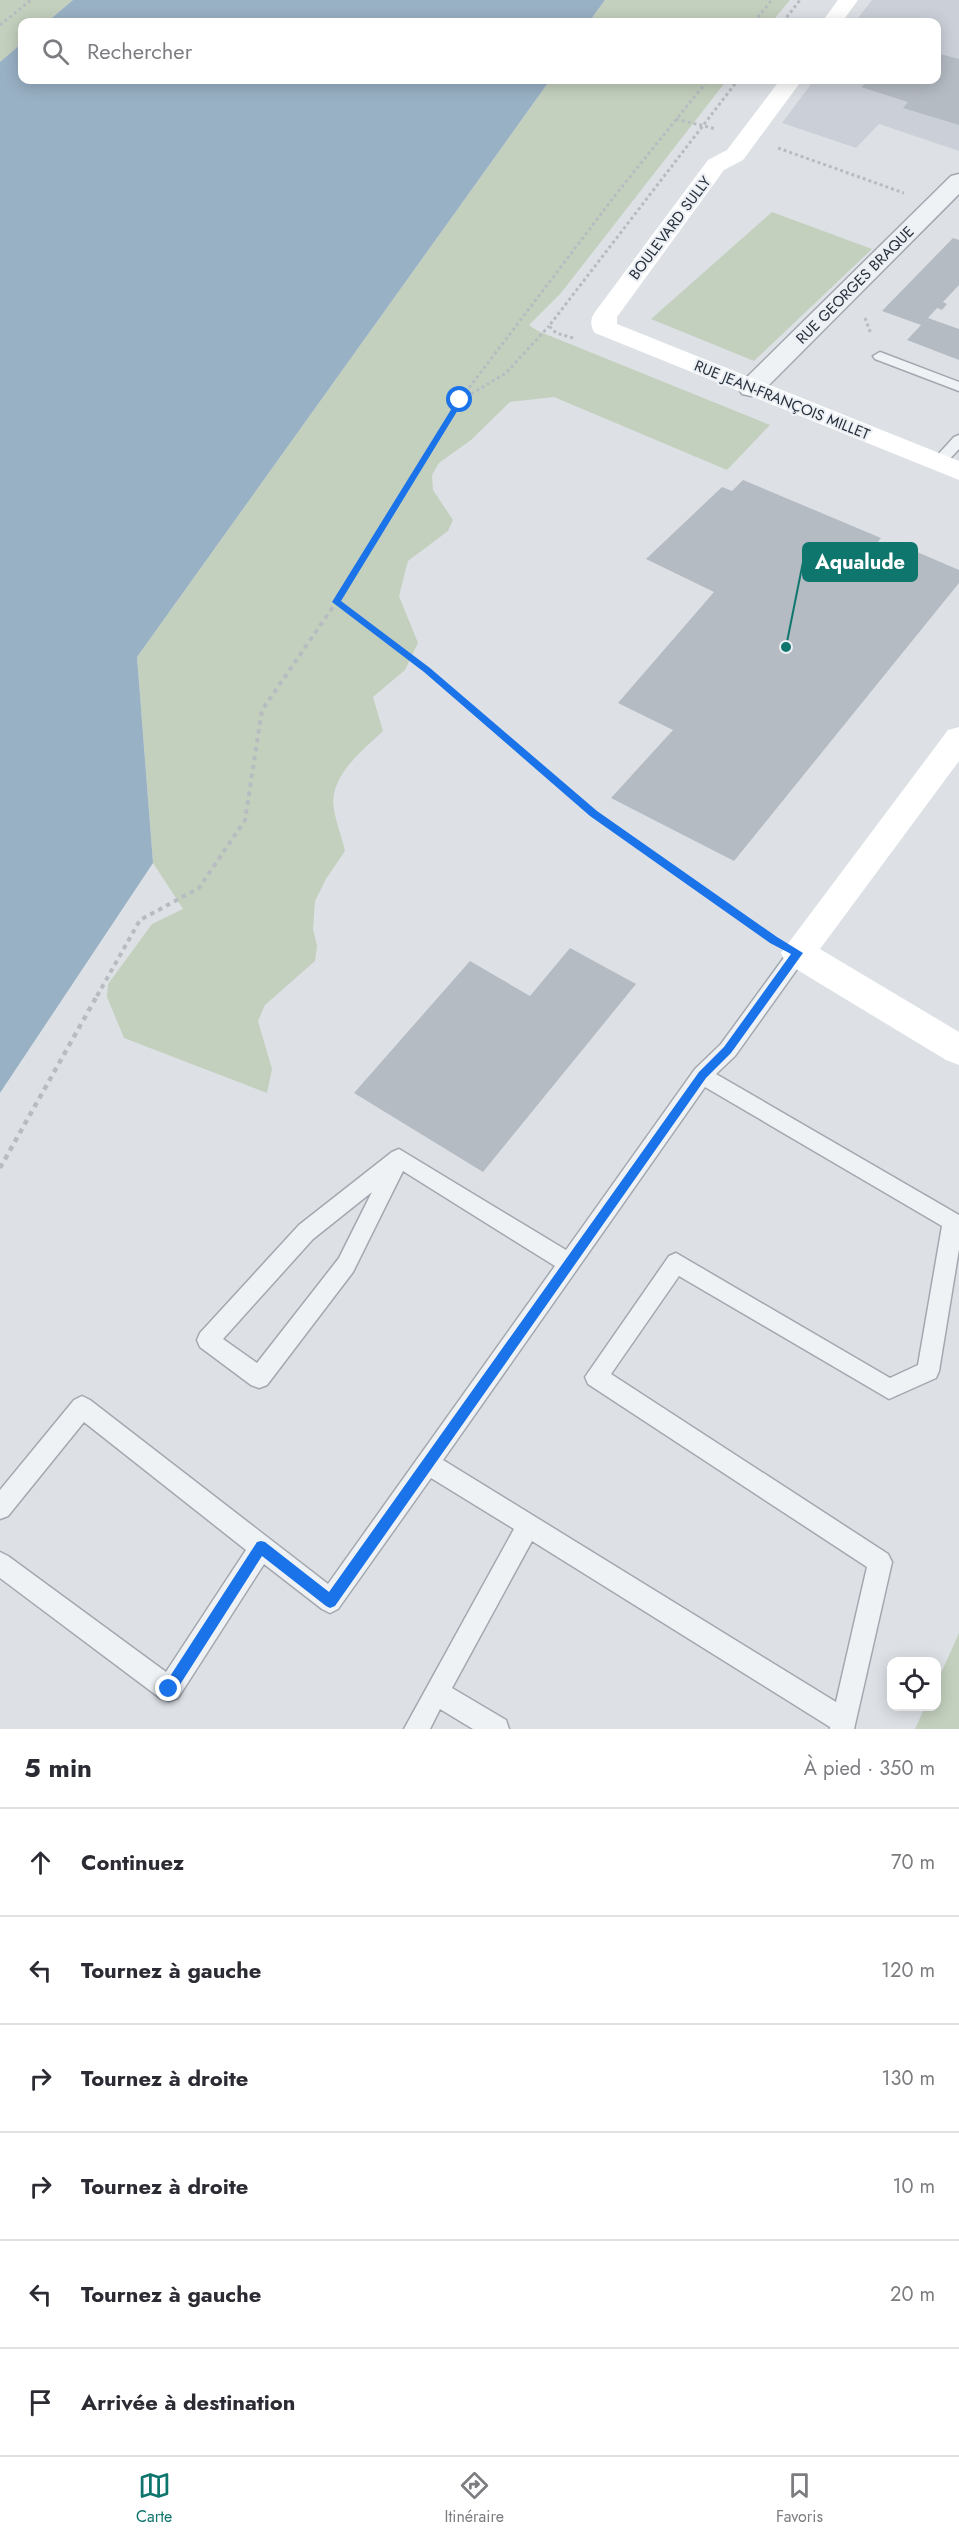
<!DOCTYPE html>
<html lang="fr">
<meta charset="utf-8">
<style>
:root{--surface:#fff;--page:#f2f2f3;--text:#2b2b33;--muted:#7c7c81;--line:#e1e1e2;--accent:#0f766e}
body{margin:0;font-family:Jost,sans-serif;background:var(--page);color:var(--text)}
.controls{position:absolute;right:18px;bottom:18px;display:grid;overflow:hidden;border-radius:12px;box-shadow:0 3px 15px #0003}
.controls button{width:54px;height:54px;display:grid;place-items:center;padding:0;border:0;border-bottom:2px solid var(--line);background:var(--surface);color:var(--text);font:30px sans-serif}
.stop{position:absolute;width:18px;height:18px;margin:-14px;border:4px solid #1a73e8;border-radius:50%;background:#fff}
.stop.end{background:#1a73e8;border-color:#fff;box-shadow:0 2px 6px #0008}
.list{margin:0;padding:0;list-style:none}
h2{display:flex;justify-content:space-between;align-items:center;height:78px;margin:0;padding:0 24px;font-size:26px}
h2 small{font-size:20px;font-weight:400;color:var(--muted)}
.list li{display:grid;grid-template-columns:39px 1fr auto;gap:18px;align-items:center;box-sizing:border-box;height:108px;padding:0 24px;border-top:2px solid var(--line)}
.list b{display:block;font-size:22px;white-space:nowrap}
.list em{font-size:20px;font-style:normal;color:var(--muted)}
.icon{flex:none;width:33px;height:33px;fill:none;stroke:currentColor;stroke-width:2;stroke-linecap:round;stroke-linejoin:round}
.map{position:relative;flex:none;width:959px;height:1729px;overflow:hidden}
.search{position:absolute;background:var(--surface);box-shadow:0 3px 15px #0003;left:18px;right:18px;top:18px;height:66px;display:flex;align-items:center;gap:15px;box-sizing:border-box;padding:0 21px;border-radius:12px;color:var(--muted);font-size:22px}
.sheet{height:726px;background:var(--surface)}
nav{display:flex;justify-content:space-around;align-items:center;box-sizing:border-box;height:84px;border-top:2px solid var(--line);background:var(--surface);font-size:16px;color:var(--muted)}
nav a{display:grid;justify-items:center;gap:3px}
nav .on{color:var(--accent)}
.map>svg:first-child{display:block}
</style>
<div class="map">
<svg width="959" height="1729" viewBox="0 0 959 1729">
<rect width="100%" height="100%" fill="#dde1e6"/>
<!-- built -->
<polygon fill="#cbd0d8" points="872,0 959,0 959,151 879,124 856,148 782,123 814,80 936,80 936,22 855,22"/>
<!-- green -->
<g fill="#c4d0be">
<polygon points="0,0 73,0 47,22 22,22 22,43 0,62"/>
<polygon points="605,0 790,0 772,22 589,22"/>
<path d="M 550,80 L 727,80 L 561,293 L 529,325 L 538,331 L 770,425 L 727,470 L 554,397 L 510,402 L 471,440 L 439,463 L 432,475 L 433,490 L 453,520 L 448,531 L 408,561 L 399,596 L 418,643 L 405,670 L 373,697 L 383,731 C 362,751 328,777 334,809 C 336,823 342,837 345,851 L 326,879 L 315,901 L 313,929 L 317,946 L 315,961 L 265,1005 L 258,1021 L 272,1069 L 267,1093 L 124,1038 L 107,997 L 108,984 L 152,924 L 183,909 L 153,863 L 137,657 Z"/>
<polygon points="772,212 872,249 754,361 651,319"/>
<polygon points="959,1633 959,1729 915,1729 925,1707 936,1706 937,1682"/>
</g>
<!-- water -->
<g fill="#99b1c5">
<polygon points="73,0 605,0 589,22 47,22"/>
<polygon points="22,43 22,80 550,80 137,657 153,863 0,1093 0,62"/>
</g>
<!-- building -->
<g fill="#b5bbc3">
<polygon points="936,53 959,59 959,125 903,108 908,102 861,87 870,80 936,80"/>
<polygon points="953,238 959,240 959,285 943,302 947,304 942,310 937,308 928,318 959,329 959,360 907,340 921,325 882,311"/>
<polygon points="743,480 881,538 873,548 899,558 908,548 959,570 959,583 734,861 611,798 673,730 618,703 714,592 646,559 722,487 732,491"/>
<polygon points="570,948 636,984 483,1172 354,1093 470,961 530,996"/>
</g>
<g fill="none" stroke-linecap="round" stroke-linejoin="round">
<defs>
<g id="lane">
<polygon points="880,352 959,382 959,391 875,359 873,356"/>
<polygon points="959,435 959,449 943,466 933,466 931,463 933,460 954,437"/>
<path d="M 798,946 L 805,948 L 807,953 L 805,958 L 735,1056 L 716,1074 L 959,1215 L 959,1249 L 939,1371 L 936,1378 L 889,1399 L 679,1276 L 611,1374 L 888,1554 L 892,1562 L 854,1729 L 830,1729 L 830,1727 L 532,1541 L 452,1688 L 506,1720 L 509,1729 L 473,1729 L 440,1709 L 430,1729 L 404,1729 L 514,1529 L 431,1478 L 338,1609 L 330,1613 L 322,1609 L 264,1564 L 178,1698 L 169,1701 L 160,1698 L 0,1578 L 0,1552 L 8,1556 L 166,1672 L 246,1550 L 84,1422 L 8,1516 L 0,1519 L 0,1490 L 74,1400 L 82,1396 L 90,1400 L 328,1584 L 555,1266 L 403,1171 L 353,1272 L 267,1385 L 259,1388 L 251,1385 L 200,1347 L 197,1340 L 200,1333 L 299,1225 L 392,1152 L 399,1149 L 566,1250 L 695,1069 L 721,1044 L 791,948 ZM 705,1087 L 942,1226 L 918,1365 L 890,1378 L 676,1253 L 669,1256 L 585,1377 L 588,1384 L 867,1567 L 836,1702 L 443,1460 ZM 372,1192 L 339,1258 L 257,1363 L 223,1339 L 313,1239 Z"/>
</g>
<polygon id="street" points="959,174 959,194 760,394 751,396 742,394 738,388 742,382 951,176"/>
</defs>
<!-- lane casing -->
<use href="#lane" stroke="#a3a8b0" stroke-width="3"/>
<!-- street casing -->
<use href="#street" stroke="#a3a8b0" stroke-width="3"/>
<!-- path-far2 -->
<g stroke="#b7bcc1" stroke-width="3" stroke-dasharray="3 3" stroke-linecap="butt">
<polyline points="754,22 772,0"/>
<polyline points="783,22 800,0"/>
<polyline points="0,25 31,0"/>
<polyline points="676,119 716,129"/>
<polyline points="778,148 904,193"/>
<polyline points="865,318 871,334"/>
<polyline points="573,338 556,333 549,326 738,80"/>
<polyline points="461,400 506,373 549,326"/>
<polyline points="440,433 462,397 617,193 708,80"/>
</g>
<!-- path-far1 -->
<g stroke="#b7bcc1" stroke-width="4" stroke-dasharray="4.5 4.5" stroke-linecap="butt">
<polyline points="337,602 427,670 594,814 770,937"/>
<polyline points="97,996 140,920 199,888 245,820 262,710 346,588 441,431"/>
</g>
<!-- path -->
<polyline stroke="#b7bcc1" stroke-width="4.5" stroke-dasharray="5 5" stroke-linecap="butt" points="0,1168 98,994"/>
<!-- lane -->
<use href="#lane" fill="#eff2f5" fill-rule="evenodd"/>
<!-- street -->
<use href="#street" fill="#eff2f5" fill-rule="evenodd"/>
<!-- secondary -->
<g fill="#fff" fill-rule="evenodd">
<polygon points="838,0 858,0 842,22 822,22"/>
<path d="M 780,80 L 802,80 L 743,160 L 724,170 L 617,317 L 617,324 L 959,461 L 959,480 L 595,333 C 590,326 590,319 595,312 L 708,160 L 727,150 Z"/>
<polygon points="959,727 959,761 820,949 959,1032 959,1065 946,1060 786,963 781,953 948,730"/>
</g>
</g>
<!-- route -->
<polygon fill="#1a73e8" points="460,398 464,400 341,601 430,668 597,811 777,937 803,953 731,1053 706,1078 335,1606 330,1608 326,1606 262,1556 174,1694 169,1696 165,1694 163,1689 165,1684 257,1542 261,1541 265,1542 329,1592 699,1072 724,1047 791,954 770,943 590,816 424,672 332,602 457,400"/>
<g text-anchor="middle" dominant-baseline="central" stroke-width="4.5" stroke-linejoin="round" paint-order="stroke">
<!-- far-street labels -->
<g font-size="15" fill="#27303c" stroke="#ecf0f4">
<text transform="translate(670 228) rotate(-53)">BOULEVARD SULLY</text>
<text transform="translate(855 285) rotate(-45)">RUE GEORGES BRAQUE</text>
<text transform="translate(782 400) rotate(22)">RUE JEAN-FRANÇOIS MILLET</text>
</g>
</g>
<!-- callouts -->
<path fill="none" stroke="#0f766e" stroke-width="2" d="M786 647L803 562"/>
<circle fill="#0f766e" stroke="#ecf0f4" stroke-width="2" cx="786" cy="647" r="6"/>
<rect fill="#0f766e" stroke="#0f766e" stroke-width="2" x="803" y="543" width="114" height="38" rx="6"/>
<g font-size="20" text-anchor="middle" font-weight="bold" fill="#fff">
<text x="860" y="569">Aqualude</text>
</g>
</svg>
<div class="controls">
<button><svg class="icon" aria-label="locate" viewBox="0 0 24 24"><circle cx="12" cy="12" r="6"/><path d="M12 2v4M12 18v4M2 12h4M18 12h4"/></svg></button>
</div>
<div class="stop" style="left:460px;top:400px"></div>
<div class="stop end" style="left:169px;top:1689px"></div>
<div class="search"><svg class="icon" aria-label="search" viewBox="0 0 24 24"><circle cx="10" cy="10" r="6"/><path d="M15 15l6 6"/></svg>Rechercher</div>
</div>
<section class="sheet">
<h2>5 min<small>À pied · 350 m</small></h2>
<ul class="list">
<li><svg class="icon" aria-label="ahead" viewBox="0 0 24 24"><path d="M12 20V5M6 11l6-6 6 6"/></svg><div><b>Continuez</b></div><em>70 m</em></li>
<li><svg class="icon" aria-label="left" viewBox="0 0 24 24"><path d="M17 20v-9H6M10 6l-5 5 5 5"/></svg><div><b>Tournez à gauche</b></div><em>120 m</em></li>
<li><svg class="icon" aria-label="right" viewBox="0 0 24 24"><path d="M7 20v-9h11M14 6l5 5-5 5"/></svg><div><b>Tournez à droite</b></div><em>130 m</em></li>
<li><svg class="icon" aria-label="right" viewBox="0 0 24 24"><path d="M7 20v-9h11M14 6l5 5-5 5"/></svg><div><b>Tournez à droite</b></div><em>10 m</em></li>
<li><svg class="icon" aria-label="left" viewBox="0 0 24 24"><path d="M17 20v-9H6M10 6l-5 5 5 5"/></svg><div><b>Tournez à gauche</b></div><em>20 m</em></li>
<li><svg class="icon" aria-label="arrive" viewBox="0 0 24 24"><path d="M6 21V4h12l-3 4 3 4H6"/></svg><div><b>Arrivée à destination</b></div></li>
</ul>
</section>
<nav>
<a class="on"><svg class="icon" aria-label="map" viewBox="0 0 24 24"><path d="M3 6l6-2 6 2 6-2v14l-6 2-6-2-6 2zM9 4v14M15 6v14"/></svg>Carte</a>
<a><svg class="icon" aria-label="directions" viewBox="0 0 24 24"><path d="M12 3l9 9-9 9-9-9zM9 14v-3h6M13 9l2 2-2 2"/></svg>Itinéraire</a>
<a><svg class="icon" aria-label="saved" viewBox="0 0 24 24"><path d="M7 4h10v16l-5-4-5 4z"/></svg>Favoris</a>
</nav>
